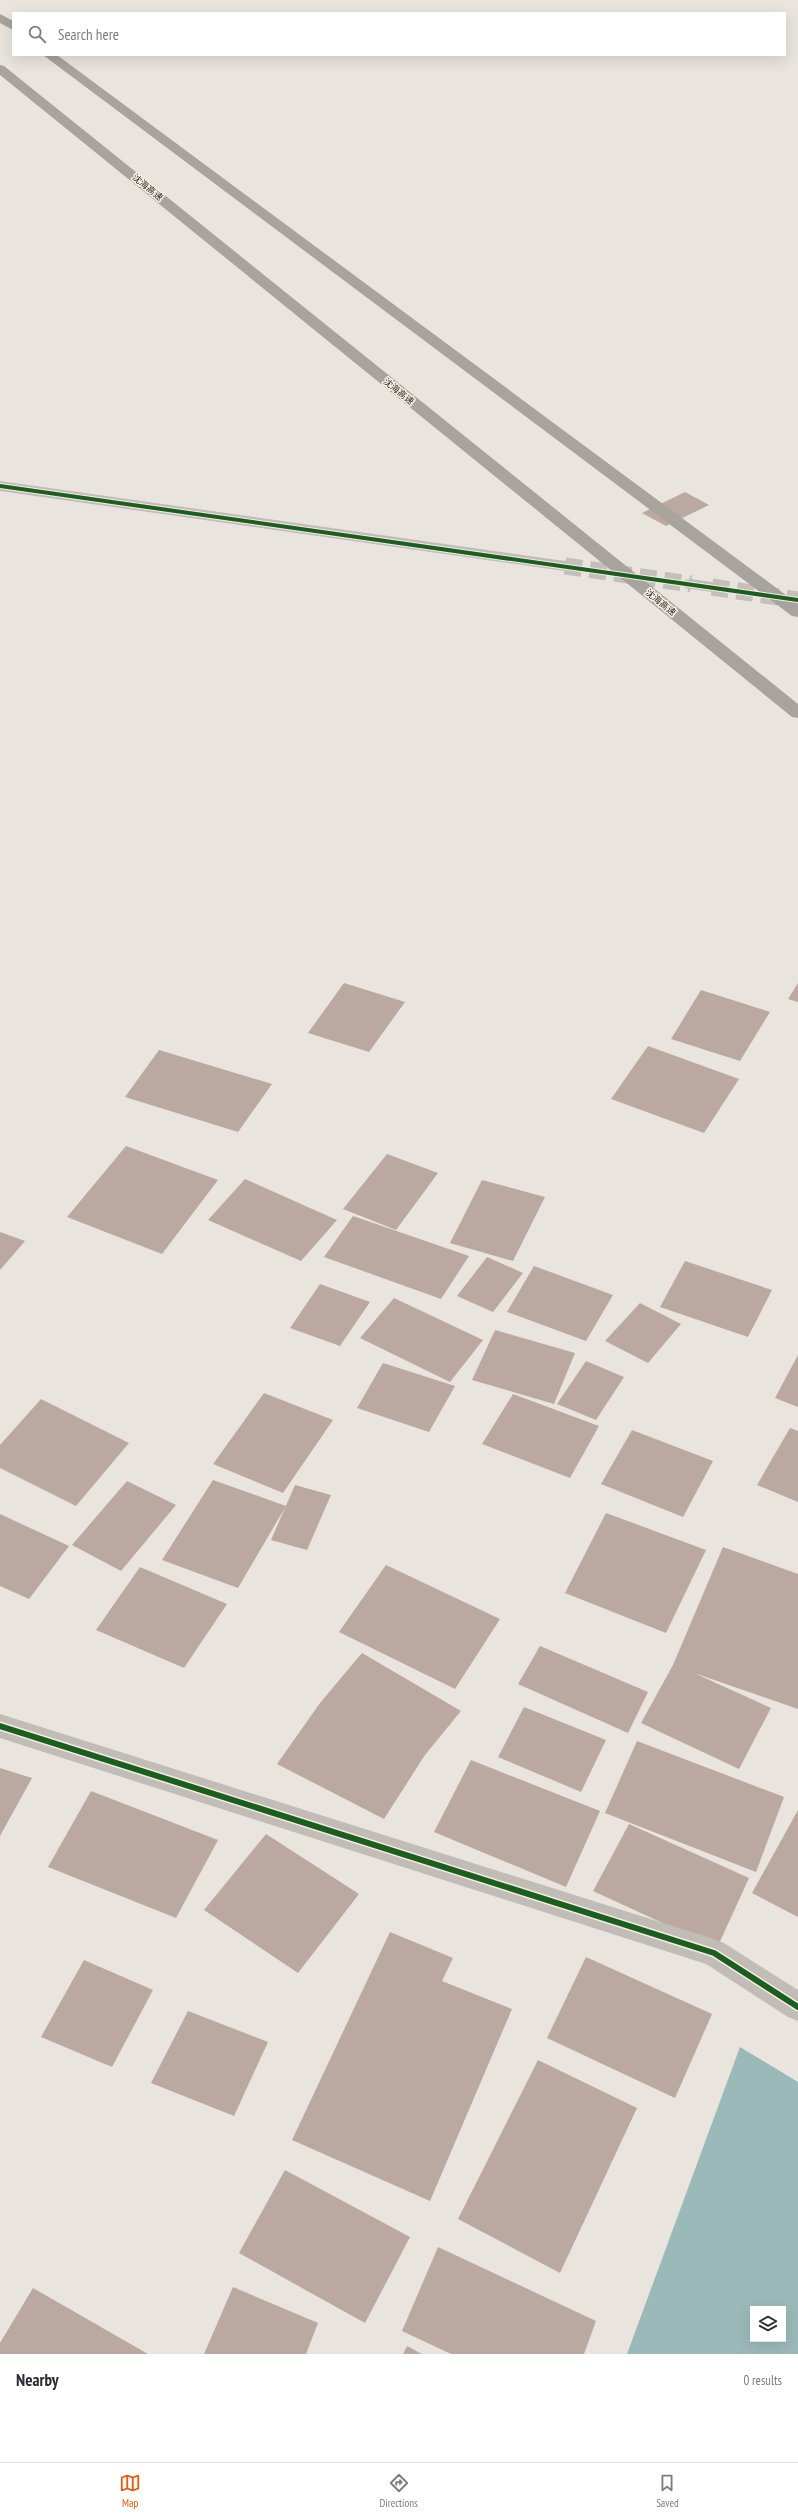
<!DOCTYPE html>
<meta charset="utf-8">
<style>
:root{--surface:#fff;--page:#f2f2f3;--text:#2b2b33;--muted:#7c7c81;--line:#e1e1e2;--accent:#ea580c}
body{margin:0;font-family:"PT Sans Narrow","Noto Sans SC",sans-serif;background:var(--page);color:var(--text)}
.controls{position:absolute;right:12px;bottom:12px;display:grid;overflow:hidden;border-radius:0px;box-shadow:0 4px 16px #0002}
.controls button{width:36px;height:36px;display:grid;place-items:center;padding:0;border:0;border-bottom:1px solid var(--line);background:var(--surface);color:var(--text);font:20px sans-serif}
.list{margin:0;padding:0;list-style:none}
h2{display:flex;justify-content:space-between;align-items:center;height:52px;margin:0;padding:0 16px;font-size:17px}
h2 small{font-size:13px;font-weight:400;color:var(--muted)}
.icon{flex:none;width:22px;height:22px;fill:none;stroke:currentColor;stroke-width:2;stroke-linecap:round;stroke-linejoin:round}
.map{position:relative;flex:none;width:798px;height:2354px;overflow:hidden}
.search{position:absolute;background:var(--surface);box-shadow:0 4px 16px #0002;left:12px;right:12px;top:12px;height:44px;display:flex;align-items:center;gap:10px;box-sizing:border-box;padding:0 14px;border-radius:0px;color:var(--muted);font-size:15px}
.sheet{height:108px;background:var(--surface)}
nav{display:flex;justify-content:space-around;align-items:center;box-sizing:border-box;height:56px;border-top:1px solid var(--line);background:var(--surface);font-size:11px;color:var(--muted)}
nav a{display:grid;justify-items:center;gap:2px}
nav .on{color:var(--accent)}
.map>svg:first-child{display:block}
</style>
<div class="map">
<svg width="798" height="2354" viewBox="0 0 798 2354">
<rect width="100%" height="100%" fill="#e9e4de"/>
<!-- water -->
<path fill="#9cb9b9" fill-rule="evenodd" d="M 740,2047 L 798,2082 L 798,2354 L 627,2354 ZM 753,2309 L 783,2309 L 783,2339 L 753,2339 Z"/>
<!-- building -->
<g fill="#bba9a1">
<polygon points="685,492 709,505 666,526 642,513"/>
<polygon points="344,983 405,1002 369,1052 308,1033"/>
<polygon points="798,983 798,1002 788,999"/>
<polygon points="701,990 770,1012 740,1061 671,1039"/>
<polygon points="648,1046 739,1079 704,1133 611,1099"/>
<polygon points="159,1050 272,1084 238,1132 125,1097"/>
<polygon points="126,1146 218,1180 162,1254 67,1217"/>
<polygon points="387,1154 438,1173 396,1230 343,1209"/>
<polygon points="245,1179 337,1220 301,1261 208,1220"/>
<polygon points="482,1180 545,1197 513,1261 450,1243"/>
<polygon points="353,1216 469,1256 441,1299 324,1257"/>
<polygon points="0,1232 25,1241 0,1270"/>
<polygon points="487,1257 523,1273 493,1312 457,1296"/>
<polygon points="685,1261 772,1290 748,1337 660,1307"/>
<polygon points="534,1266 613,1295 586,1341 507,1312"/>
<polygon points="320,1284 370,1302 340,1346 290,1328"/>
<polygon points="394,1298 483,1340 450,1382 360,1338"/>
<polygon points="640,1303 681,1324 648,1363 605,1341"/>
<polygon points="495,1330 575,1353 554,1404 472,1380"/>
<polygon points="798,1355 798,1407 775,1398"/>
<polygon points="586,1361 624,1377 596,1420 557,1404"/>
<polygon points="383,1363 455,1386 429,1432 357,1408"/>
<polygon points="264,1393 333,1420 283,1493 213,1464"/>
<polygon points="513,1394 599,1426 570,1478 482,1444"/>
<polygon points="41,1399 129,1443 76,1506 0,1468 0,1445"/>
<polygon points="790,1428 798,1431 798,1502 757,1485"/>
<polygon points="632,1430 713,1461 683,1517 601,1484"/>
<polygon points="213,1480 286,1506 238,1588 162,1560"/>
<polygon points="127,1481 176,1505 121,1571 72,1545"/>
<polygon points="295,1485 331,1495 307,1550 271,1540"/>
<polygon points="606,1513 706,1550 666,1633 565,1593"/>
<polygon points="0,1514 69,1546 29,1599 0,1586"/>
<polygon points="723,1547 798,1574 798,1709 694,1673 771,1708 739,1769 641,1723 673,1665"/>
<polygon points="386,1565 500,1619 455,1689 339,1632"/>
<polygon points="140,1567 227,1604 184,1668 96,1630"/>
<polygon points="540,1646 648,1692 628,1733 518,1684"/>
<polygon points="362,1653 461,1711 425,1755 384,1819 277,1764 320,1703"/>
<polygon points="524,1707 606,1740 581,1792 498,1757"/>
<polygon points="637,1741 784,1797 756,1872 605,1813"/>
<polygon points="471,1760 600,1811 566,1887 434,1832"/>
<polygon points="0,1768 32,1778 0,1836"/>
<polygon points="91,1791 218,1840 176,1918 48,1867"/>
<polygon points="798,1810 798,1917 752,1893"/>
<polygon points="629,1824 749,1878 717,1948 593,1891"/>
<polygon points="266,1834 359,1894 298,1973 204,1910"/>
<polygon points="390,1932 453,1958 442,1981 512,2009 430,2201 292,2140"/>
<polygon points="586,1957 712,2014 675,2098 547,2038"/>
<polygon points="84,1960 153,1990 112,2067 41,2037"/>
<polygon points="188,2011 268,2042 234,2116 151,2083"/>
<polygon points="538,2060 637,2108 560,2273 458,2219"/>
<polygon points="285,2170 410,2237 365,2323 239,2253"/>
<polygon points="438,2247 596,2321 584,2354 451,2354 402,2331"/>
<polygon points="233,2287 318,2323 306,2354 204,2354"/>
<polygon points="33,2288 148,2354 0,2354 0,2343"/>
<polygon points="407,2346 422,2354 403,2354"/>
</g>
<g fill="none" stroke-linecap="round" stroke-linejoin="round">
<!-- minor-tunnel -->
<g stroke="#c4bfb9" stroke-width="17" stroke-dasharray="17 8" stroke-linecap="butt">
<polyline points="565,566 691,584"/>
<polyline points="712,587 798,600"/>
</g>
<!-- minor -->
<g fill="#c2bcb7" fill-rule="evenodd">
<polygon points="0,481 565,561 573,566 565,571 0,491"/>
<polygon points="691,579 718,583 720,587 718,591 712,592 685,588 683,584 685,580"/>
<polygon points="0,1714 714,1939 724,1943 798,1990 798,2021 788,2017 706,1964 0,1738"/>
</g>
<!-- motorway -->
<g fill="#a8a39d" fill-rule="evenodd">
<polygon points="0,14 13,21 13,30 0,23"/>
<polygon points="43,55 57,55 798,604 798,617 792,616"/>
<polygon points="0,65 4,66 798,704 798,718 792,717 0,75"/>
</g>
<defs>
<polyline id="cycleway-far1" points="0,486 798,600"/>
<polyline id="cycleway" points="0,1726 714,1953 798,2007"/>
</defs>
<!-- cycleway-far1 casing -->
<use href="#cycleway-far1" stroke="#f7eee4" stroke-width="6"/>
<!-- cycleway casing -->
<use href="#cycleway" stroke="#f7eee4" stroke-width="9"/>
<!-- cycleway-far1 -->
<use href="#cycleway-far1" stroke="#1b5e20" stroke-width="4"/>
<!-- cycleway -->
<use href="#cycleway" stroke="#1b5e20" stroke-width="6"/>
</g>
<g text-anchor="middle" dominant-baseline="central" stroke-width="3" stroke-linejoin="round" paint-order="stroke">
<!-- far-street labels -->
<g font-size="9" fill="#322a26" stroke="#f7eee4">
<text transform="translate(148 187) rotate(39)">沈海高速</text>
<text transform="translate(399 391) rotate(39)">沈海高速</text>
<text transform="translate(661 602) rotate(39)">沈海高速</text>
</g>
</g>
</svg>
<div class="controls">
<button><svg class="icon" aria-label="layers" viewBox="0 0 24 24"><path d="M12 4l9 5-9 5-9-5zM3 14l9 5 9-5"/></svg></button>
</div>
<div class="search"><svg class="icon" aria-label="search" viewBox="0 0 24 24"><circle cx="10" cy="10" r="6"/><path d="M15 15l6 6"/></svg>Search here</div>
</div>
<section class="sheet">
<h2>Nearby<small>0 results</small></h2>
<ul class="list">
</ul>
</section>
<nav>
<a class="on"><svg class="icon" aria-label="map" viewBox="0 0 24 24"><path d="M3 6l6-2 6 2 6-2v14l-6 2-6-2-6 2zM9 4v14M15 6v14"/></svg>Map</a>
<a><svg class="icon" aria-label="directions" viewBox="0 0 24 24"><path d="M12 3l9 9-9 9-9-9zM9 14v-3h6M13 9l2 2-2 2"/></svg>Directions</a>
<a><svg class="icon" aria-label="saved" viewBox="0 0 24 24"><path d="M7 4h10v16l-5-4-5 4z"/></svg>Saved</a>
</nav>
